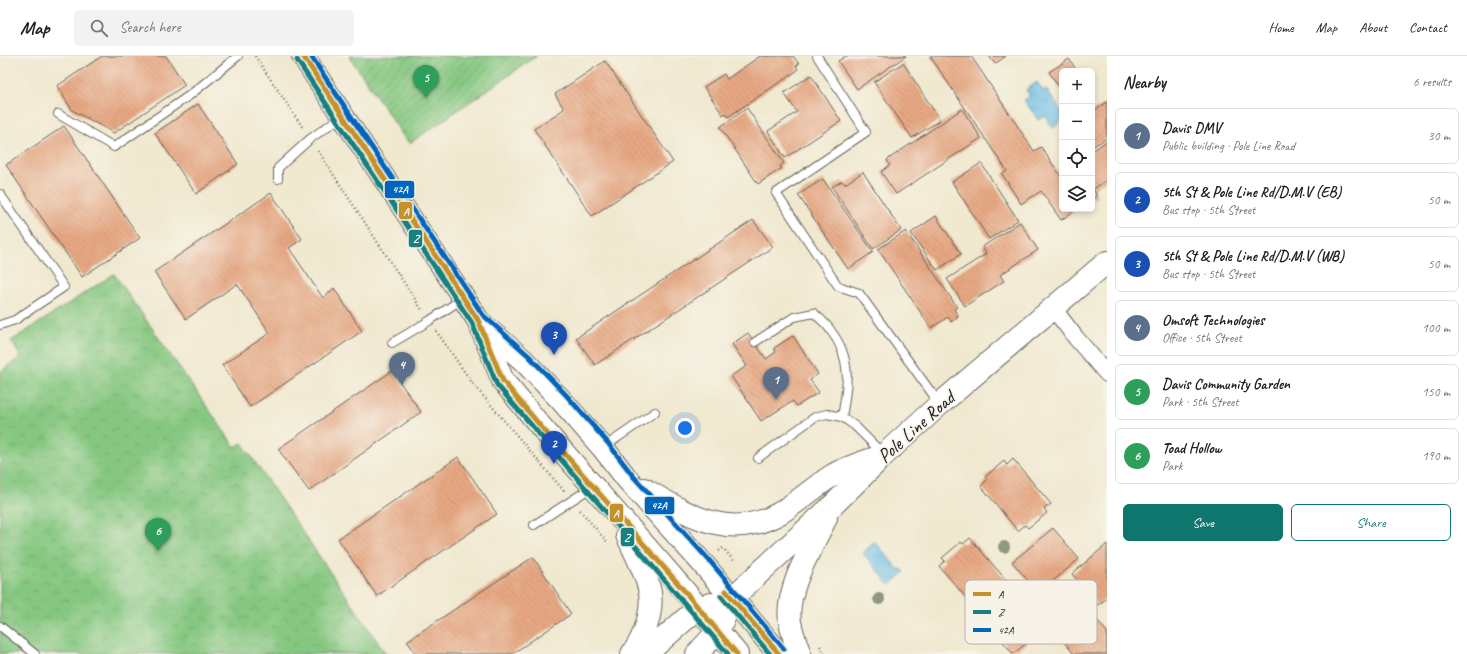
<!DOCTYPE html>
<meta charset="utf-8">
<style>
:root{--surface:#fff;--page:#f2f2f2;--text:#222;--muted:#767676;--line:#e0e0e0;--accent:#0f766e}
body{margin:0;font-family:Caveat,sans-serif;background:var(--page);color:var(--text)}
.controls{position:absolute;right:12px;top:12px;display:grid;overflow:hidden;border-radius:6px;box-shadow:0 2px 6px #0003}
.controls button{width:36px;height:36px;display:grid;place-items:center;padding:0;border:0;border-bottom:1px solid var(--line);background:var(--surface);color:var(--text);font:20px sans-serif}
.you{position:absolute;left:685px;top:372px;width:14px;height:14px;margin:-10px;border:3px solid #fff;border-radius:50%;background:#1a73e8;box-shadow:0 0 0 6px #1a73e833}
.badge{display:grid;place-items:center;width:26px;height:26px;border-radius:50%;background:var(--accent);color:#fff;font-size:13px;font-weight:700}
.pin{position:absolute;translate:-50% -33px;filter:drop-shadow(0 1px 2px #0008)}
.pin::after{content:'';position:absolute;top:21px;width:14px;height:12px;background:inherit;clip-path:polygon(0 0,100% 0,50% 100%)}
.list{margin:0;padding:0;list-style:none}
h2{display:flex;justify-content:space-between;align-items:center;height:52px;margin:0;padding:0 16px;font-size:17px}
h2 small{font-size:13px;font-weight:400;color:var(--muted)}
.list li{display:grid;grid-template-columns:26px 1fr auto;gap:12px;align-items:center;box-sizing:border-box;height:56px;margin:0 8px 8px;padding:0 8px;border:1px solid var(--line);border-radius:6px}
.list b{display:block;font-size:15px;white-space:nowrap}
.list p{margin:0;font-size:13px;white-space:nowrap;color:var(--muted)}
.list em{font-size:13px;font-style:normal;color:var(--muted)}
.actions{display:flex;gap:8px;padding:12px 16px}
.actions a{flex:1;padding:9px 0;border:1px solid var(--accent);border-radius:6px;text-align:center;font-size:14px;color:var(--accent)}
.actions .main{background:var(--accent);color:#fff}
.icon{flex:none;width:22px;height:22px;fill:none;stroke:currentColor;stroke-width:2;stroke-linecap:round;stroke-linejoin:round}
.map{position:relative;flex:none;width:1107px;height:598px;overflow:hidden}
header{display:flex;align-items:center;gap:24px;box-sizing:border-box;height:56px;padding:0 20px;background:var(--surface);border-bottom:1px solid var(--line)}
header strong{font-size:19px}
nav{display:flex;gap:22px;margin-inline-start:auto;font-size:14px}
.search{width:280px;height:36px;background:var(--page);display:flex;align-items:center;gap:10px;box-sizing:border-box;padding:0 14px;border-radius:6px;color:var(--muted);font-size:15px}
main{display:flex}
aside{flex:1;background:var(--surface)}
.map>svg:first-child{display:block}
</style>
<header>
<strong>Map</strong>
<div class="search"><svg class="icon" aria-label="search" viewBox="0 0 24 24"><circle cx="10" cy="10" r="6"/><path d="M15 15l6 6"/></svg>Search here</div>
<nav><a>Home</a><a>Map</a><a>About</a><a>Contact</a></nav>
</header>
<main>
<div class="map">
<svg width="1107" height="598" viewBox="0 0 1107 598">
<defs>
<pattern id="park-crowns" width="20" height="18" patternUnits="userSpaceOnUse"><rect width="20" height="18" fill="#85c780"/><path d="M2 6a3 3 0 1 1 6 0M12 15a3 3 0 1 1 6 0" fill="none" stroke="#72aa6e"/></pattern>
<pattern id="garden-furrows" width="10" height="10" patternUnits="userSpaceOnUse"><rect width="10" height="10" fill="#85c780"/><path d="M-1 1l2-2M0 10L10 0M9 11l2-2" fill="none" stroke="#72aa6e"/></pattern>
<pattern id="water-ripples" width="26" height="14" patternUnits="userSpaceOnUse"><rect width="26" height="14" fill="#69bde5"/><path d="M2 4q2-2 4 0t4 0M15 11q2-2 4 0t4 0" fill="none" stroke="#5aa2c4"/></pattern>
<pattern id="building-back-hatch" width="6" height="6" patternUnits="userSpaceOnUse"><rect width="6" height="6" fill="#e7a782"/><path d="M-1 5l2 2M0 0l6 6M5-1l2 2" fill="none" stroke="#c68f70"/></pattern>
</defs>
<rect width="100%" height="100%" fill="#f7f3e8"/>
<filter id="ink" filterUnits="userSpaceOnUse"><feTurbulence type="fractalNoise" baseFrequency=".025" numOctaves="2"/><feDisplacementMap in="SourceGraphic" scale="8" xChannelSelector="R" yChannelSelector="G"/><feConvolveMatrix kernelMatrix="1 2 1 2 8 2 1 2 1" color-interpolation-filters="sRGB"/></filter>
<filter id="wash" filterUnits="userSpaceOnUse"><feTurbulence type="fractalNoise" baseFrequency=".012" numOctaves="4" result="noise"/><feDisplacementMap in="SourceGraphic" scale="16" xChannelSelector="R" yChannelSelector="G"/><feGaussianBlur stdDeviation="0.9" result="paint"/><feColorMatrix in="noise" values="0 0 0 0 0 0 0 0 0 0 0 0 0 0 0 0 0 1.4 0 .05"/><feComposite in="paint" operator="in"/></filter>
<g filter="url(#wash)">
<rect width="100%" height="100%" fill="#f0e8cf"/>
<!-- park -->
<polygon fill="url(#park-crowns)" stroke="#50724e" points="114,218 235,391 242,387 386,598 0,598 0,316 21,301 11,285"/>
<!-- garden -->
<polygon fill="url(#garden-furrows)" stroke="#50724e" points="349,0 537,0 410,87 406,84"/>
<!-- water -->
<g fill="url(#water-ripples)" stroke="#426c80">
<polygon points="1037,26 1043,35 1046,33 1062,56 1062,65 1053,72 1045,60 1038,64 1024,44 1030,40 1026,34"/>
<polygon points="874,486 876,487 898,513 902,513 905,516 891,528 889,528 863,497"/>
</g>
<g id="blocks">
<!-- building -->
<g fill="url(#building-back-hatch)">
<polygon points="102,0 166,0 185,29 114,77 72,54 57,30"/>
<polygon points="760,0 793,0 799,8 796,10 798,14 728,61 725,57 723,59 704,31 724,18 727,23"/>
<polygon points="846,0 906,0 857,33 838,5"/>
<polygon points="930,0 971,0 1034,95 1041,91 1062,122 1062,153 1077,153 1061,164 1041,135 1021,148 1002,118 1007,115"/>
<polygon points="989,0 1006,0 995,8"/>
<polygon points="1069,3 1077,15 1062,15 1062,35 1049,16"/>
<polygon points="605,5 673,106 592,160 534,73 564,53 555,38"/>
<polygon points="903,7 940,64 912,82 874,26"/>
<polygon points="811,19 841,65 785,102 768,75 797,56 784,37"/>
<polygon points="1107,46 1107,82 1092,91 1092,56"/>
<polygon points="198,48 238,108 196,138 155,77"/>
<polygon points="747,52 784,107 780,110 782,112 758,128 720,71"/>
<polygon points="962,53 981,82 896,138 881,116 890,109 887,104"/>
<polygon points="64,70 140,182 82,221 6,109"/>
<polygon points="1107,85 1107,124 1093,133 1097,140 1092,143 1092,95"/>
<polygon points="981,107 1018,164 989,183 952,126"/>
<polygon points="863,116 901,174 873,193 832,131 842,125 845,128"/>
<polygon points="823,123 873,196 848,213 798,139"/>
<polygon points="271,137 302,183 289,192 323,242 334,232 362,275 250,351 222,309 270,277 237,228 186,263 154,216"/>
<polygon points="936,160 961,198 937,214 911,177"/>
<polygon points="753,164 773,191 595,309 576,282"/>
<polygon points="1020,166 1038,194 1000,219 1004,225 965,250 947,223 986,198 982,191"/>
<polygon points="906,175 957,251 954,253 958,260 951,266 948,261 931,272 878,193"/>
<polygon points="748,277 766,303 776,296 774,292 793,280 818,318 810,324 819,336 797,350 793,345 761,365 731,320 747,310 732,288"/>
<polygon points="392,315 421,356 309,435 278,393"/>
<polygon points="458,401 497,458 377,540 338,483"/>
<polygon points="1013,403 1051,448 1044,453 1047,457 1028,472 1025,469 1018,475 981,430 987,424 985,421 1004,405 1007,409"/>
<polygon points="1053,472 1079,503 1039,537 1012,506"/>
<polygon points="970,482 1007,525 1000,531 1004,535 985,551 981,547 975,552 939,510 945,505 942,502 961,486 963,488"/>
<polygon points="1107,488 1107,542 1098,549 1072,518"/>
<polygon points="533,501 571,558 512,598 416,598 407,585"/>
<polygon points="1084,549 1107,576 1107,598 1074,598 1054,574"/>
<polygon points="1021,557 1038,578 1013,598 996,577"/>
</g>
</g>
</g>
<g filter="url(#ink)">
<use href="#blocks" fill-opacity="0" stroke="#66635b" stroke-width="1"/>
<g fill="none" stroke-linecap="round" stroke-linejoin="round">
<defs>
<g id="service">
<polyline points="817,0 866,76 776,137 838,230 859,237 939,347"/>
<polyline points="58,58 114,91 190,39 238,0"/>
<polyline points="278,123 278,112 310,83 342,60"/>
<polyline points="0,138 64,231 15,264 0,269"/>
<path d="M 755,286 L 794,261 L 814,257 C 820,263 827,268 831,275 C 852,302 848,329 842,361"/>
<polyline points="392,287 429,265 462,243"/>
<polyline points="604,391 655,356"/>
<polyline points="758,402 815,361 827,358 842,361 855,370 883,398"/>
<polyline points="534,469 592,431"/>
<polyline points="0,570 35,598"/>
</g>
<polyline id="minor" points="1053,252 1076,282 1107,318"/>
<g id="secondary">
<polyline points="303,0 478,264 503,325 543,373 681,531 737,598"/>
<polyline points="482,268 524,305 562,345 603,392 628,424 704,509 779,598"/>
<path d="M 644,433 C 689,459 729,486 780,457 C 798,446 813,432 830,421 C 841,413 862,407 875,402"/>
<path d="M 627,479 C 635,497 647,518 650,537 C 653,557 644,582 632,598"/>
<polyline points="646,598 698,552 711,548"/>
<polyline points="697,598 718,575 732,542 832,450 884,399 940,348 1107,206"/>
<path d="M 800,598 C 796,588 792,577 790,566 C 785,533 812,491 826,462"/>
</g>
</defs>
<!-- service casing -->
<use href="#service" stroke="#66635b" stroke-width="10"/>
<!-- minor casing -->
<use href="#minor" stroke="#66635b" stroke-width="18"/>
<!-- secondary casing -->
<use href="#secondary" stroke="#66635b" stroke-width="24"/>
<!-- path -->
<g stroke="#66635b" stroke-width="2.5" stroke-dasharray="1 3" stroke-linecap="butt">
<polyline points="255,0 303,72"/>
<polyline points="318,95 422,254"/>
<polyline points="436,275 473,328 564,435"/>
<polyline points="580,454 608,487"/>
<polyline points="719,495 723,492 735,506"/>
<polyline points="820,590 824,598"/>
</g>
<!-- service -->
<use href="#service" stroke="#fff" stroke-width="8"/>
<!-- minor -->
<use href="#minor" stroke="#fff" stroke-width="16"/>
<!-- secondary -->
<use href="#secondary" stroke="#fff" stroke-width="22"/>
<defs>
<g id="bus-1">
<polyline points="303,0 478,264 503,325 543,373 681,531 737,598"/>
<polyline points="726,535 779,598"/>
</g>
<g id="bus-2">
<polyline points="297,4 472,267 497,329 728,598"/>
<polyline points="721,540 770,598"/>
</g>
<polyline id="bus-3" points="311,0 483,259 529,300 567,340 608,387 633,420 709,504 784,593"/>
</defs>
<!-- bus-1 casing -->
<use href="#bus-1" stroke="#f7f3e8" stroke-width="8"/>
<!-- bus-2 casing -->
<use href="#bus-2" stroke="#f7f3e8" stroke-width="8"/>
<!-- bus-3 casing -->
<use href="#bus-3" stroke="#f7f3e8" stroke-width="8"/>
<!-- bus-1 -->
<use href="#bus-1" stroke="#c4912a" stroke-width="5"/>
<!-- bus-2 -->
<use href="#bus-2" stroke="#18807f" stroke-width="5"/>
<!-- bus-3 -->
<use href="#bus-3" stroke="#0065bd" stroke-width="5"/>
</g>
<!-- trees -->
<g fill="#909980">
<circle cx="1004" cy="491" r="6"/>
<circle cx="879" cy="543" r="6"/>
</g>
</g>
<g text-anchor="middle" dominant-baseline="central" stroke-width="3" stroke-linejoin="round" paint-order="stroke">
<!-- street labels -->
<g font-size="20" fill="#1c1c1c" stroke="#f7f3e8">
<text transform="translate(916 371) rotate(-42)">Pole Line Road</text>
</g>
</g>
<!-- legend -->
<rect x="965" y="524" width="132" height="64" rx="6" fill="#f7f3e8" stroke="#b5b2ab" stroke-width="1"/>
<rect x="973" y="536" width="18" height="4" fill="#c4912a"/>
<rect x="973" y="554" width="18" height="4" fill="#18807f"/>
<rect x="973" y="572" width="18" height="4" fill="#0065bd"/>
<g font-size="11" fill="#1c1c1c">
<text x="998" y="542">A</text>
<text x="998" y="560">Z</text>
<text x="998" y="578">42A</text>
</g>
<g stroke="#f7f3e8" stroke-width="1.5">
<rect x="384" y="124" width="31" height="19" rx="4" fill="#0065bd"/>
<rect x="398" y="145" width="15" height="19" rx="4" fill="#c4912a"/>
<rect x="408" y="173" width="15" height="19" rx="4" fill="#18807f"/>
<rect x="644" y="440" width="31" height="19" rx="4" fill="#0065bd"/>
<rect x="609" y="447" width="15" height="20" rx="4" fill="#c4912a"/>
<rect x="620" y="471" width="15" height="20" rx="4" fill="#18807f"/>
</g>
<g font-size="11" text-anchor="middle" font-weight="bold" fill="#fff">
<text x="400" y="137">42A</text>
<text x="406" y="159">A</text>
<text x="416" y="186">Z</text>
<text x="659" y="453">42A</text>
<text x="616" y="461">A</text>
<text x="627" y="485">Z</text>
</g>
</svg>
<div class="controls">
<button>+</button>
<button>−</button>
<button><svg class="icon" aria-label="locate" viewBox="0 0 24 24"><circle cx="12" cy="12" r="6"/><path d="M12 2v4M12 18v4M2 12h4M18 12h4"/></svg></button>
<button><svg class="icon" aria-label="layers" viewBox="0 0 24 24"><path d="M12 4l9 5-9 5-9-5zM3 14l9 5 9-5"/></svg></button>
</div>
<div class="you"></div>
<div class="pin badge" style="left:776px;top:344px;background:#5c6f8a">1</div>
<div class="pin badge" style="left:554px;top:408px;background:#1a4fb4">2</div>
<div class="pin badge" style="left:554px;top:299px;background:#1a4fb4">3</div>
<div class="pin badge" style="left:402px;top:329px;background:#5c6f8a">4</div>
<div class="pin badge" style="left:426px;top:42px;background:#2e9e5b">5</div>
<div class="pin badge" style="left:158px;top:495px;background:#2e9e5b">6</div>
</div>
<aside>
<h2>Nearby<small>6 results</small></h2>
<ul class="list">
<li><span class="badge" style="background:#5c6f8a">1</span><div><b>Davis DMV</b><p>Public building · Pole Line Road</p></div><em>30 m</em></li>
<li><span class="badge" style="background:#1a4fb4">2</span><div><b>5th St &amp; Pole Line Rd/D.M.V (EB)</b><p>Bus stop · 5th Street</p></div><em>50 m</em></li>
<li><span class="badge" style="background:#1a4fb4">3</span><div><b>5th St &amp; Pole Line Rd/D.M.V (WB)</b><p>Bus stop · 5th Street</p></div><em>50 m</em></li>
<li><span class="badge" style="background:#5c6f8a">4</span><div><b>Omsoft Technologies</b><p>Office · 5th Street</p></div><em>100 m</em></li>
<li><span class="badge" style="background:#2e9e5b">5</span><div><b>Davis Community Garden</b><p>Park · 5th Street</p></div><em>150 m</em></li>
<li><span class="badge" style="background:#2e9e5b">6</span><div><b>Toad Hollow</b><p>Park</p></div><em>190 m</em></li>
</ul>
<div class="actions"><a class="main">Save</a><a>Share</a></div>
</aside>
</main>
